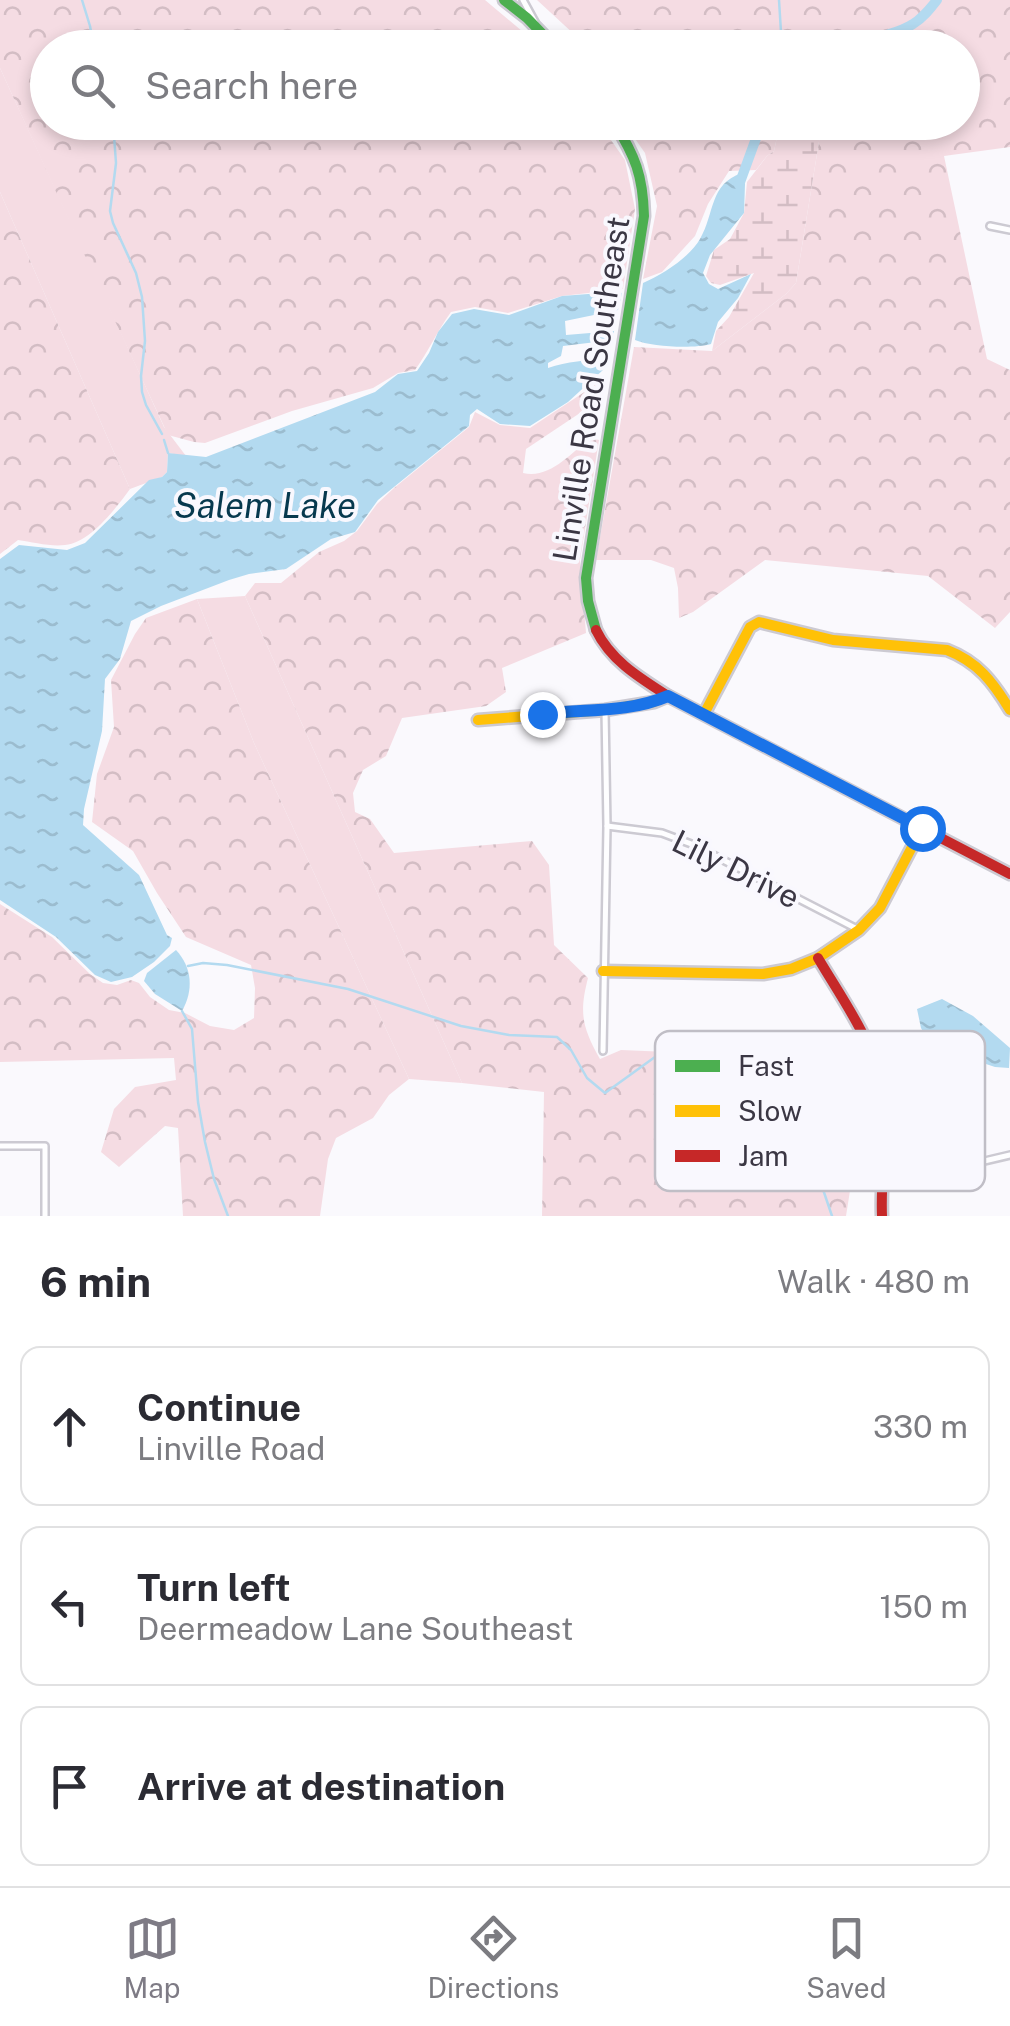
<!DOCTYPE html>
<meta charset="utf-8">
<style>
:root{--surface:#fff;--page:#f7f7f7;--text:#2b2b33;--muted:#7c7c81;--line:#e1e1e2;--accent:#7e7b85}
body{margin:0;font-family:"Public Sans",sans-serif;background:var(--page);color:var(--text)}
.stop{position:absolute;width:30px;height:30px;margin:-22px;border:8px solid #1a73e8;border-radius:50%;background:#fff}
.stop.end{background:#1a73e8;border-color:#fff;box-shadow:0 2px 10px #0008}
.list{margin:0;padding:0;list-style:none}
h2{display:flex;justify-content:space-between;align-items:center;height:130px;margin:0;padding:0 40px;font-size:42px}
h2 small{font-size:32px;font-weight:400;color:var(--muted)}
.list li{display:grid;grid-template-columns:65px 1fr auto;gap:30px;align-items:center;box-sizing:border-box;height:160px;margin:0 20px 20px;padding:0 20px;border:2px solid var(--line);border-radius:20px}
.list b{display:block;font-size:38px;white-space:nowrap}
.list p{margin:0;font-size:32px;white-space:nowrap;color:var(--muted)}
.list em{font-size:32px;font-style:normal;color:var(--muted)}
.icon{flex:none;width:55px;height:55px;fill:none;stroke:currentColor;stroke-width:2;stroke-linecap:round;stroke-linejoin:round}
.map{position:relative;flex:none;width:1010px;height:1216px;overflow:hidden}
.search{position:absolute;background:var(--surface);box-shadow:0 5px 15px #0003;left:30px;right:30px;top:30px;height:110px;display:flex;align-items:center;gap:25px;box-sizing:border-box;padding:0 35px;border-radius:55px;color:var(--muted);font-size:38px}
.sheet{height:670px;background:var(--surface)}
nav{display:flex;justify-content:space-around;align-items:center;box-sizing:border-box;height:140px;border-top:2px solid var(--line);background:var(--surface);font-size:28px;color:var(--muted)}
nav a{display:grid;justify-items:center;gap:5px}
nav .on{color:var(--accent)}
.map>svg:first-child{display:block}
</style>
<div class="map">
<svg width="1010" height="1216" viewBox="0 0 1010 1216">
<defs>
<pattern id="forest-crowns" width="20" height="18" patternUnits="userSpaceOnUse" patternTransform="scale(2.5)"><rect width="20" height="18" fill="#f5dce3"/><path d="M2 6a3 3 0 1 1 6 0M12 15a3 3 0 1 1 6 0" fill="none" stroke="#d3bdc4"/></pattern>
<pattern id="wetland-marsh" width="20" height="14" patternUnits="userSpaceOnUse" patternTransform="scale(2.5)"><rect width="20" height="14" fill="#f5dce3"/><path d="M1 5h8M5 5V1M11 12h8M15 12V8" fill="none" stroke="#d3bdc4"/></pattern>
<pattern id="water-ripples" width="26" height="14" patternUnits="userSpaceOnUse" patternTransform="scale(2.5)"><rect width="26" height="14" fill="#b3daf0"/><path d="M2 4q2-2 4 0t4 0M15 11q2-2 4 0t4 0" fill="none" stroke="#9bbccf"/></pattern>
</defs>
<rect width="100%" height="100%" fill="#faf9fd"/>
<!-- grass -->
<g fill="#f5dce3">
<polygon points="0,68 164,427 186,456 168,453 167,472 162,477 130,489 0,192"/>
<polygon points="245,596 462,1083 409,1079 254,743 197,599"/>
</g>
<!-- forest -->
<g fill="url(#forest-crowns)">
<path d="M 0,0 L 485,0 L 541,47 L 48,48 L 48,122 L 599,123 L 625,160 L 635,209 L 623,289 L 562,296 L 508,313 L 475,307 L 451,312 C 437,331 429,351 415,370 L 398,373 L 373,388 L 292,411 L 205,443 L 194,442 L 168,435 L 95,278 L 0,68 Z"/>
<polygon points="537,0 1010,0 1010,147 944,156 987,359 1010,370 1010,612 995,628 928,576 765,560 693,612 679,618 678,588 674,568 651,560 596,560 634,347 712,351 786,294 796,283 822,123 962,122 962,48 859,47 860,37 814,38 802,48 579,47 576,36"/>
<polygon points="624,123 780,123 774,151 767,156 756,170 729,171 708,204 695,236 662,272 643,279 657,206 645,153"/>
<path d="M 0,192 L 130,489 C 116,508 90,543 65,545 C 51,547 32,542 18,540 L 0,554 Z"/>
<path d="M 595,385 L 601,399 L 526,449 L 523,473 C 550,479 570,454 590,438 L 599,440 L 580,560 L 586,633 L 502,668 L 506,692 L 486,706 L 402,718 L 386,756 L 363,770 L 353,793 L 355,812 L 370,819 L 394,853 L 532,841 L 549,865 L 554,945 L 588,978 C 579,1013 582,1027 600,1059 L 621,1050 L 741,1055 L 793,1092 L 840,1068 L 867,1074 L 877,1087 L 873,1107 L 866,1110 L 849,1110 L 852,1178 L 846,1216 L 542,1216 L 544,1092 L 462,1083 L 245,596 L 255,583 L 281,583 L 319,552 L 344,541 L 357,531 L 377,504 L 394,488 L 469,427 L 475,412 L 500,425 L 530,428 Z"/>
<polygon points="197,599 254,743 409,1079 389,1095 373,1118 336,1138 328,1159 320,1216 183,1216 178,1128 165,1126 119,1167 101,1152 114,1109 135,1087 176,1080 174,1058 0,1062 0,904 52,937 90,974 103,983 117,985 131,980 139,983 150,997 169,1010 185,1013 210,1026 234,1030 254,1018 255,988 251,965 186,937 157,893 133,851 92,822 97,774 114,727 111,680 135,634 146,618"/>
</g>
<!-- wetland -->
<polygon fill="url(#wetland-marsh)" points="780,123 822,123 796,283 786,294 712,351 716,331 729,317 754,273 720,285 711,283 706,276 714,250 730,239 744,213 747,182 767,156 774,151"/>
<!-- water -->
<g fill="url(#water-ripples)">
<path d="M 742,173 L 745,184 L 744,213 L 710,255 L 703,273 L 709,284 L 718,289 L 751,274 L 738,298 L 718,322 L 711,344 C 693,349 652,347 635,340 L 643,283 C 662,275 690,257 700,239 C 715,213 709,184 742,173 Z"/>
<path d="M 614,292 L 622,293 L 618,310 L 565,321 L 566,335 L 614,331 L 613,340 L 563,346 L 561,356 L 548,363 L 548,368 C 567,361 587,361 607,357 L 603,370 L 568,402 L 530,426 L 500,424 L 477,409 L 470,415 L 469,426 L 378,500 L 355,532 L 331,539 L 286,569 L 249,574 L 229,580 L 161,606 L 131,621 L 120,659 L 105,679 L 102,731 L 84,809 L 83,825 L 139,875 L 167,935 L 172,938 L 170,946 L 154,962 L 132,977 L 111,982 L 95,975 L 56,937 L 0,900 L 0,559 L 19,545 L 67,550 L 85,543 L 149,480 L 162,477 L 167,472 L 168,453 L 206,457 L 375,392 L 398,374 L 417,371 L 429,353 L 438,332 L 452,314 L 474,309 L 509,315 L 562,296 Z"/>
<path d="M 176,950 C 192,967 194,990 182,1011 L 155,994 L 144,981 L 147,973 Z"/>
<polygon points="942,999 973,1016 1010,1048 1009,1068 995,1067 980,1062 939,1061 921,1028 917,1009"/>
</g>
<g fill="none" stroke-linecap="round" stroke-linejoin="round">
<!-- stream -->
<g stroke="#b3daf0" stroke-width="2.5">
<polyline points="82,0 90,26 94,48"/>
<polyline points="779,0 782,48"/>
<polyline points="113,122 116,163 110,211 113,223 136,273 142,297 145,341 141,376 142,392 146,405 162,434"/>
<polyline points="164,440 168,453"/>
<polyline points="188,966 203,963 227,965 348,989 461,1026 509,1035 557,1037 571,1050 587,1078 605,1093 673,1044 698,1032 706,1033 719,1047 724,1071 736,1083 771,1097 785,1114 812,1157 832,1216"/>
<polyline points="182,1011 192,1029 198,1102 205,1142 214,1179 228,1216"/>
</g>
<!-- river -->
<g stroke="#b3daf0" stroke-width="10">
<path d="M 831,48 C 855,41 893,37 913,24 C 923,18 930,9 937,0"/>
<polyline points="739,185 762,122"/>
</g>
<defs>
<g id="street">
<polyline points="523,0 535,22"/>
<polyline points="990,226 1010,230"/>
<polyline points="607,826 662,833 694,845 859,930"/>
<polyline points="603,1051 607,826 605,710"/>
<polyline points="0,1146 45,1146 45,1216"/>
<polyline points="942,1171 1010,1155"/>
</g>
<g id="fast">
<polyline points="504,0 527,18 556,48"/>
<path d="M 596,630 L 588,601 L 586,578 L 644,216 C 643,175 635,156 614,122"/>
</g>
<g id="slow">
<path d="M 704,714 L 750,627 L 759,622 L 833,640 L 947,650 C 978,662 993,682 1010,710"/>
<polyline points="478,720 605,710 654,702 668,696"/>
<polyline points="603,971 763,974 791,969 818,958 859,930 880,908 922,828"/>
</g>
<g id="jam">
<path d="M 596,630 C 611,661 640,678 668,696 L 1010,874"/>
<path d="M 818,958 C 841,997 871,1038 881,1083 C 890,1126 880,1172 882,1216"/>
</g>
</defs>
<!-- street casing -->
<use href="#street" stroke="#cccad2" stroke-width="10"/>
<!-- fast casing -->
<use href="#fast" stroke="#cccad2" stroke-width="15"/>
<!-- slow casing -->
<use href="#slow" stroke="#cccad2" stroke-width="15"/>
<!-- jam casing -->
<use href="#jam" stroke="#cccad2" stroke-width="15"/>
<!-- street -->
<use href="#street" stroke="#fefeff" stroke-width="5"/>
<!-- fast -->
<use href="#fast" stroke="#4caf50" stroke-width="10"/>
<!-- slow -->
<use href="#slow" stroke="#ffc107" stroke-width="10"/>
<!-- jam -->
<use href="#jam" stroke="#c62828" stroke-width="10"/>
</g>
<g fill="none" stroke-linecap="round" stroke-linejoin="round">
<!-- route -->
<path stroke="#1a73e8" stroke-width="12" d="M 542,714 C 584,709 629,713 668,696 L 922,828"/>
</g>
<g text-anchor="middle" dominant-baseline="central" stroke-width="8" stroke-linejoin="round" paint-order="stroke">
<!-- street labels -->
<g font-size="32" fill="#3b3744" stroke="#f9f8fe">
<text transform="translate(591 389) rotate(-81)">Linville Road Southeast</text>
<text transform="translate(736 869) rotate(26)">Lily Drive</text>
</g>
<!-- water labels -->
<g font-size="35" font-style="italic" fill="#07394e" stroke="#f9f8fe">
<text x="265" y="505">Salem Lake</text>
</g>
</g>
<!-- legend -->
<rect x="655" y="1031" width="330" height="160" rx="15" fill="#f9f8fe" stroke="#c0bec6" stroke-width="2.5"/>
<rect x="675" y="1060" width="45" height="12" fill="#4caf50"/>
<rect x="675" y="1105" width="45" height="12" fill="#ffc107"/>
<rect x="675" y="1150" width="45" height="12" fill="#c62828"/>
<g font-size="28" fill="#3b3744">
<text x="738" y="1076">Fast</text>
<text x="738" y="1121">Slow</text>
<text x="738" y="1166">Jam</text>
</g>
</svg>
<div class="stop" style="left:922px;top:828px"></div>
<div class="stop end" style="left:542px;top:714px"></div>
<div class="search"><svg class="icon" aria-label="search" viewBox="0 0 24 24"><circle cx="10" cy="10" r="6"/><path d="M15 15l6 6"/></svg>Search here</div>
</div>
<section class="sheet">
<h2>6 min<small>Walk · 480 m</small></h2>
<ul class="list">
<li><svg class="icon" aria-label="ahead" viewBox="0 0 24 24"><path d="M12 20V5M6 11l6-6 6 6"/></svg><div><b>Continue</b><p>Linville Road</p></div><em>330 m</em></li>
<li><svg class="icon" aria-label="left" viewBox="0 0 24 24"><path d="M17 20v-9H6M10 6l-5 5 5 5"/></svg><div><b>Turn left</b><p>Deermeadow Lane Southeast</p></div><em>150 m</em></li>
<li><svg class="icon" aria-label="arrive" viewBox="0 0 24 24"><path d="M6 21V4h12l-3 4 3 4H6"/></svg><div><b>Arrive at destination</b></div></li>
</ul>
</section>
<nav>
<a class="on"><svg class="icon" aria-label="map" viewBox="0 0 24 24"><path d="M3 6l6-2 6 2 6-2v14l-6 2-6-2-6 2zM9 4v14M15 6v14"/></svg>Map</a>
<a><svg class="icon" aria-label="directions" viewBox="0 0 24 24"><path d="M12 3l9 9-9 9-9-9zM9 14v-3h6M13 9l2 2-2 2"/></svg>Directions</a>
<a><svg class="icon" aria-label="saved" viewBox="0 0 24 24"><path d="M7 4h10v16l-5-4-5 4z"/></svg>Saved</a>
</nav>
